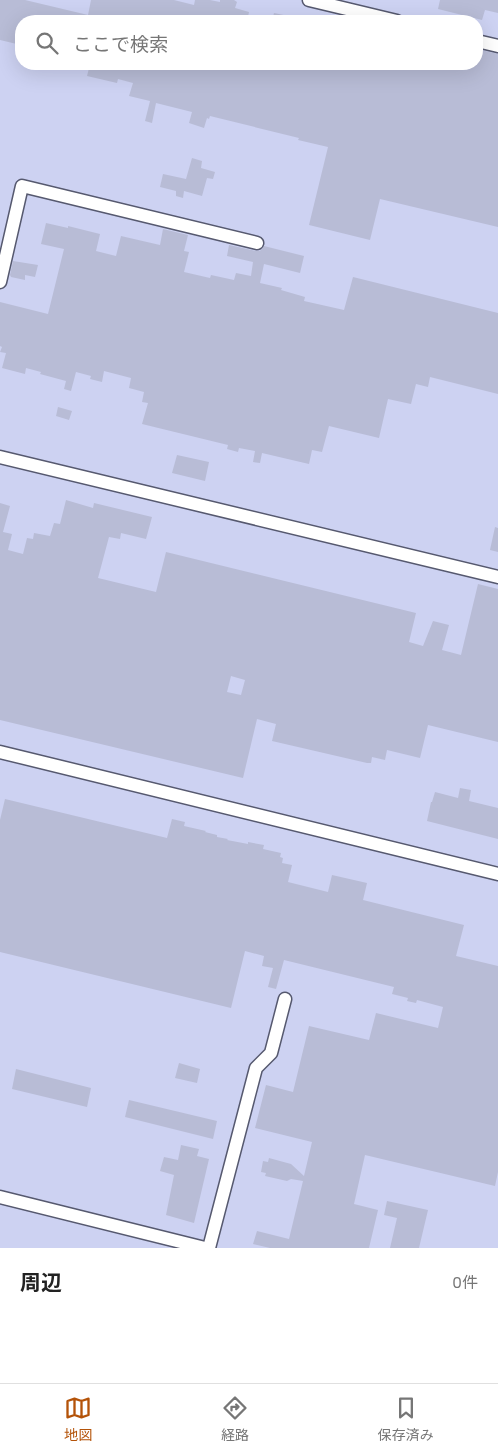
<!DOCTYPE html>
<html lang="ja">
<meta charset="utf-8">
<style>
:root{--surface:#fff;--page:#f2f2f2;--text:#222;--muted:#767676;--line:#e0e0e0;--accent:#b45309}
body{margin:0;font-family:"Exo 2","Noto Sans JP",sans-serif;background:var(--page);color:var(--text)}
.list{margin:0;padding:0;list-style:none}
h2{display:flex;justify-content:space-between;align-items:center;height:65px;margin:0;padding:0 20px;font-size:21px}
h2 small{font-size:16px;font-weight:400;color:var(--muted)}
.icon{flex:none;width:28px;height:28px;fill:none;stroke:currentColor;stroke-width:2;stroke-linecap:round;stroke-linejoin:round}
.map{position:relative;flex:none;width:498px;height:1248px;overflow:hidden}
.search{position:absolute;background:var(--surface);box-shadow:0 5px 20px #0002;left:15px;right:15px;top:15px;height:55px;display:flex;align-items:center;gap:12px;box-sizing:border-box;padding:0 18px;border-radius:20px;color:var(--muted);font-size:19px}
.sheet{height:135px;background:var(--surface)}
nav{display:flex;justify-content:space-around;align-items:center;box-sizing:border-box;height:70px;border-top:1px solid var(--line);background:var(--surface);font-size:14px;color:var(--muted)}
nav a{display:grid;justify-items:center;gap:2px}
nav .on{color:var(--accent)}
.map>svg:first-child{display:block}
</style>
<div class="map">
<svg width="498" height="1248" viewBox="0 0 498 1248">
<rect width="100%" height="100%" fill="#dadef9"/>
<!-- built -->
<path fill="#cdd2f2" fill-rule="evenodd" d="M 0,0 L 498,0 L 498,1248 L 0,1248 ZM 21,21 L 477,21 L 477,64 L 21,64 Z"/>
<!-- building -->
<g fill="#b8bcd6" fill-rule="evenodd">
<polygon points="0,0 25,0 88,15 91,0 174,0 194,5 195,0 210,0 220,2 220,0 234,0 237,2 235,8 249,12 247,21 21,21 21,45 0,40"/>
<polygon points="440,0 498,0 498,13 485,10 482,20 438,9"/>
<polygon points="274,13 298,18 297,21 272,21"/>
<polygon points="477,49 498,54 498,227 380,199 370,240 309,225 328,147 298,140 299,138 210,116 209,119 207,118 204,128 189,123 192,112 156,103 152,123 145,121 150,101 129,96 133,83 118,79 117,83 87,76 90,64 477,64"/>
<polygon points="192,158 202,161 201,168 215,172 213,179 207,178 202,196 184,191 183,198 176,196 176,191 160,187 163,174 186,179"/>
<polygon points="46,223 68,228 68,226 100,234 96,251 116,256 121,236 160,245 163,229 188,235 184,251 189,252 184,272 210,278 211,275 234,280 236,273 251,276 253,262 227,256 229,245 256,251 260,251 264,246 304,256 300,273 264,264 260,283 282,288 281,290 305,297 304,301 344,310 353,277 498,313 498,394 430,377 428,387 416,384 411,404 388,399 379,438 329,426 322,452 312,450 309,464 262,453 260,463 253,462 255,451 239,448 238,452 227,449 228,445 142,424 148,403 142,402 144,392 129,388 131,378 104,371 102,382 90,379 91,376 76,372 71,391 64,389 66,381 40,374 41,372 26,368 25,374 2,368 6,353 0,352 2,347 0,346 0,302 48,314 64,249 41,244"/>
<polygon points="13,261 38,265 35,277 25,275 25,280 11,277 10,275"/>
<polygon points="58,407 72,411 69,420 56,416"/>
<polygon points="177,455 209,462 205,481 172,473"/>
<path d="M 66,500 L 93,508 L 94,503 L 152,517 L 146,539 L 121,533 L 120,539 L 109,537 L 98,578 L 156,592 L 166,552 L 416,613 L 409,642 L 423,646 L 433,621 L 449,625 L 442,650 L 461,655 L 478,584 L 498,589 L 498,742 L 428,725 L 420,758 L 387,750 L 385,760 L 372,757 L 371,763 L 367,763 L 272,741 L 276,724 L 257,719 L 243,778 L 0,720 L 0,503 L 10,506 L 3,532 L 12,534 L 8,550 L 23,554 L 27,538 L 33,539 L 34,533 L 50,536 L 54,523 L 60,524 ZM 231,676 L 245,680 L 241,695 L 227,692 Z"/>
<polygon points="495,527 498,528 498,552 490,550"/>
<polygon points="460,788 471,790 469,801 498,808 498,839 427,821 431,802 432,802 435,792 458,798"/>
<polygon points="5,799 167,838 172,819 185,822 184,826 206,831 205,832 217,835 217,837 228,839 227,840 248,844 248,842 264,845 263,849 281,853 280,857 283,858 282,863 292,865 288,882 328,892 332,875 367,883 363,900 464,925 456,956 498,966 498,1172 495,1186 365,1155 354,1204 378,1210 369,1248 270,1248 253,1244 257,1231 289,1239 303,1181 291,1179 287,1181 265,1176 266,1173 261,1172 263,1161 268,1162 269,1158 291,1164 304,1176 312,1142 255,1128 266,1085 293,1092 309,1026 369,1040 376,1013 438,1028 443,1007 417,1000 416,1003 407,1001 408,998 392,994 394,987 284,960 276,989 268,987 273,968 262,966 264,956 245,951 231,1008 0,952 0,820"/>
<polygon points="179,1063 200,1069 197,1083 175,1078"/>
<polygon points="16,1069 91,1088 87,1107 12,1089"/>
<polygon points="129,1100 217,1121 213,1139 125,1117"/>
<polygon points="181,1145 199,1149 197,1156 209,1159 194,1223 166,1215 174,1175 160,1171 164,1157 178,1160"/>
<polygon points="387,1201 428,1210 419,1248 390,1248 397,1218 384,1215"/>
</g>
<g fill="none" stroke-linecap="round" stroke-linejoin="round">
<defs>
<g id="minor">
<polyline points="309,0 397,21"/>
<polyline points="477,41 498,46"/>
<polyline points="0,282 22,186 257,243"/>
<polyline points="0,457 498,577"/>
<polyline points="0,752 498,874"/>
<polyline points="0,1197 205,1248"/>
<polyline points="209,1248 256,1068 271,1053 285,999"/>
</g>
</defs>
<!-- minor casing -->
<use href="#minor" stroke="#56596f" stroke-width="15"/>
<!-- minor -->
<use href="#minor" stroke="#fff" stroke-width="12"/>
</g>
</svg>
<div class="search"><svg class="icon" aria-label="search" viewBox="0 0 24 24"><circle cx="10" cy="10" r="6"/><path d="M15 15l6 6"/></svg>ここで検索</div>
</div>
<section class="sheet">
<h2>周辺<small>0件</small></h2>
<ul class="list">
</ul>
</section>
<nav>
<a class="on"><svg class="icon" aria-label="map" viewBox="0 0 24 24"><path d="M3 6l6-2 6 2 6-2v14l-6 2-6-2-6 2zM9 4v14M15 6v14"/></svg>地図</a>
<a><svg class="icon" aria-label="directions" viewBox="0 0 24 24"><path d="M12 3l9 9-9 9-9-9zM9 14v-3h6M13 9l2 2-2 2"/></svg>経路</a>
<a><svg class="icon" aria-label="saved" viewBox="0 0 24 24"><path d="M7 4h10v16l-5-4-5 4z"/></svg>保存済み</a>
</nav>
